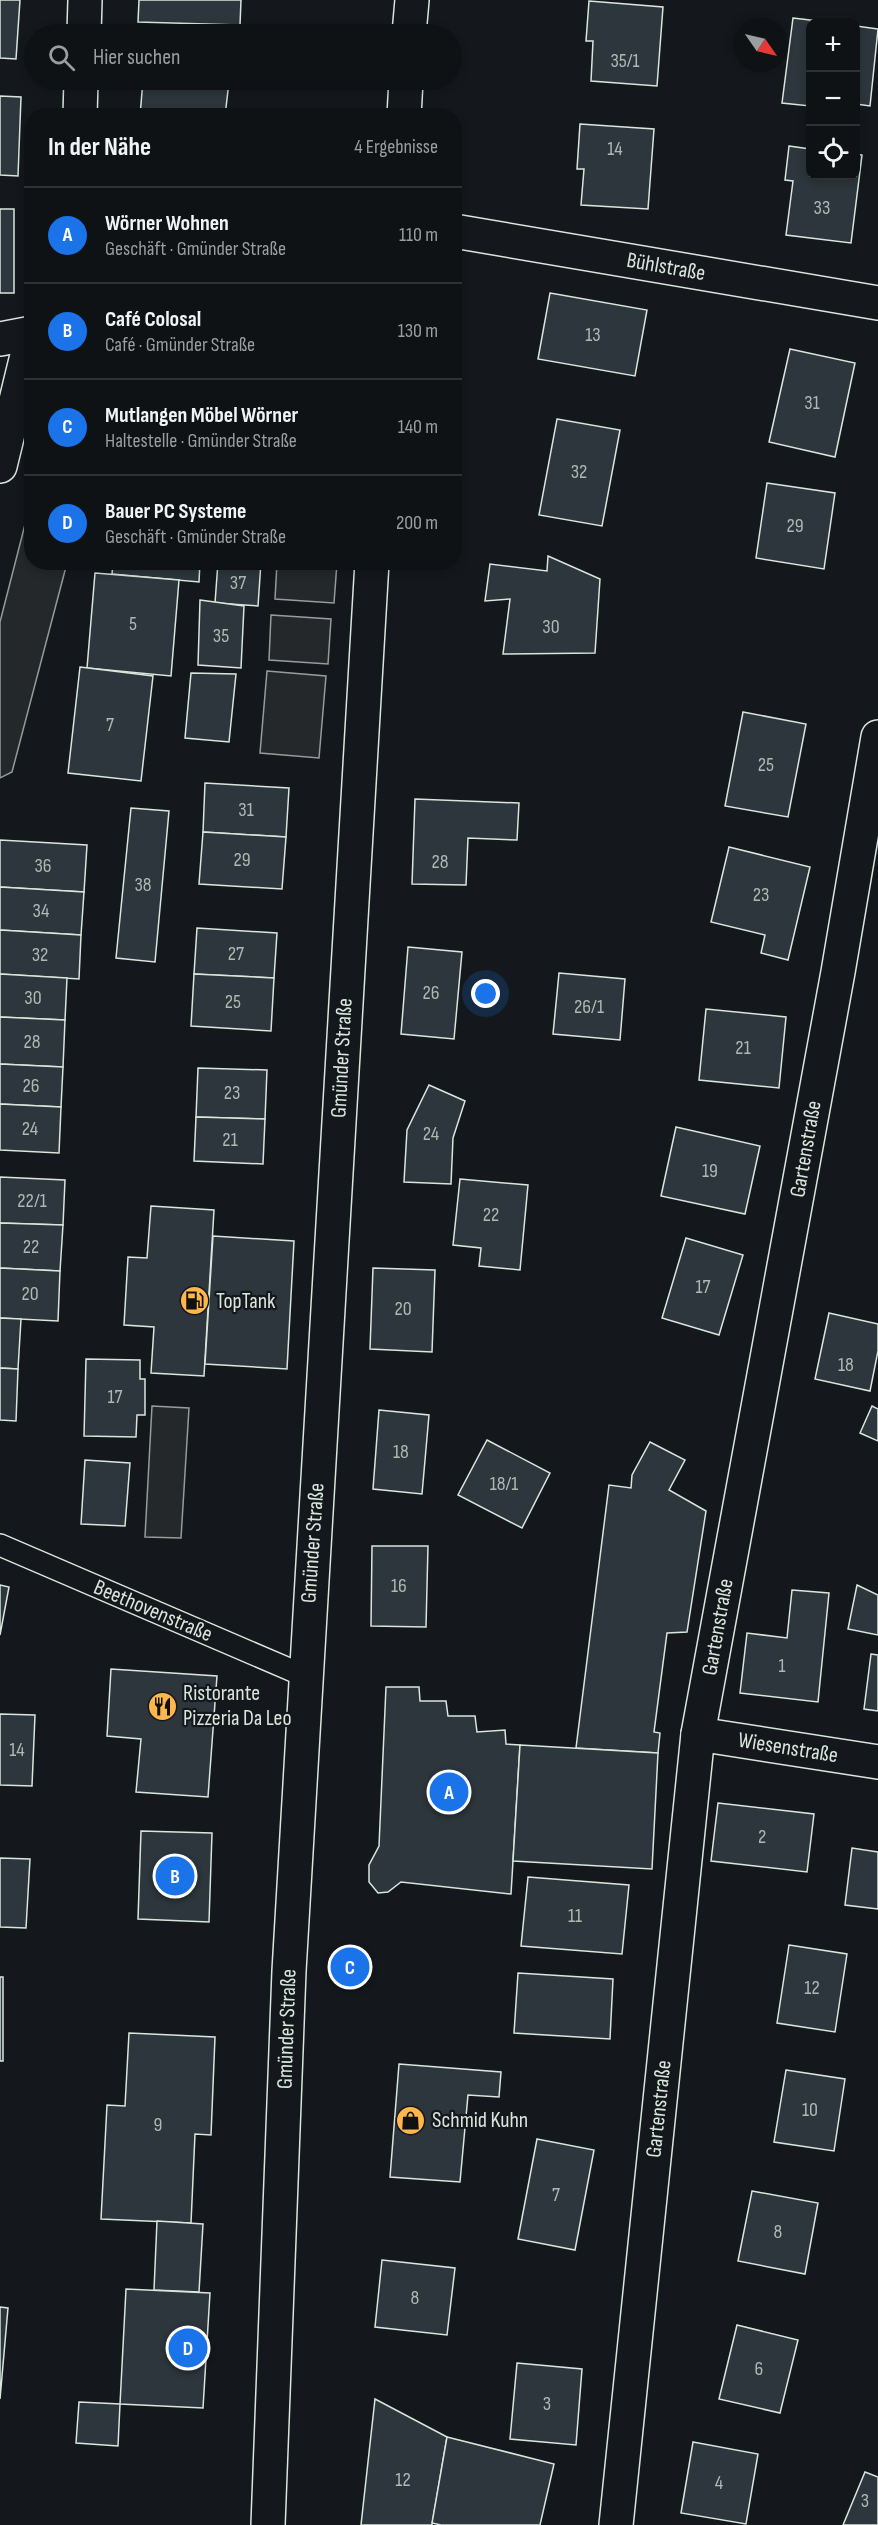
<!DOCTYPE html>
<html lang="de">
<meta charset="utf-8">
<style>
:root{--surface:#0f1215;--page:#181b1e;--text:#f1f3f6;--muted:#9b9ea0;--line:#2f3234;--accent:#1a73e8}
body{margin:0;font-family:"Sofia Sans Condensed",sans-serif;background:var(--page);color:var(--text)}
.controls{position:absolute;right:18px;top:18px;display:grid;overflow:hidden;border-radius:12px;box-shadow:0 3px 9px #0003}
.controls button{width:54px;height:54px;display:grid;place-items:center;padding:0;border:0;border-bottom:2px solid var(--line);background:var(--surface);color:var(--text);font:30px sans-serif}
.compass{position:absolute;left:734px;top:18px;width:54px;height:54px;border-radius:50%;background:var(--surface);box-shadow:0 3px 9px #0003;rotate:124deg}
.you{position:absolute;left:486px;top:994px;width:21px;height:21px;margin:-15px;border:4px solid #fff;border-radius:50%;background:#1a73e8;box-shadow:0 0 0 9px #1a73e833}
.badge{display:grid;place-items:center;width:39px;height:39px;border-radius:50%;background:var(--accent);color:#fff;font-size:20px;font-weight:700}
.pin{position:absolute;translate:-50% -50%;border:3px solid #fff;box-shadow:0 2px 6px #0006}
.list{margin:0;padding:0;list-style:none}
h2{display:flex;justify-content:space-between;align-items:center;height:78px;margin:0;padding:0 24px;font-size:26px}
h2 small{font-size:20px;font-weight:400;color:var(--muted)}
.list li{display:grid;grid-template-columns:39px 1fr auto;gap:18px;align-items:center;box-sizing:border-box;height:96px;padding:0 24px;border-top:2px solid var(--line)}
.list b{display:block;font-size:22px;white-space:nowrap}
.list p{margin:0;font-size:20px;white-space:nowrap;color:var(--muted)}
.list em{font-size:20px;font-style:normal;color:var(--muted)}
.icon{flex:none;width:33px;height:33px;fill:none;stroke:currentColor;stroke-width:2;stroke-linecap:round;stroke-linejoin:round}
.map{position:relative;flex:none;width:878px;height:2525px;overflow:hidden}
.search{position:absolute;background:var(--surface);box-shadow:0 3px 9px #0003;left:24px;top:24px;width:438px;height:66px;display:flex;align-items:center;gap:15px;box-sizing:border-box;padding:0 21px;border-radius:33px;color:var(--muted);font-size:22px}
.panel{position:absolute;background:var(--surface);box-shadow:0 3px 9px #0003;left:24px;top:108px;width:438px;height:462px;border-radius:24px}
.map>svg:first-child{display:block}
</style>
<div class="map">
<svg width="878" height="2525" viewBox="0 0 878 2525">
<rect width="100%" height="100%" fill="#14181c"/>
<!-- parking -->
<g fill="#24282b" stroke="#939e99" stroke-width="1.5">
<polygon points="31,501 32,562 67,563 12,772 0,778 0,622"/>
<polygon points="277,563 337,563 334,603 275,599"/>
<polygon points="271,615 331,619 328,664 269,660"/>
<polygon points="267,671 326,676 319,758 260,753"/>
<polygon points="152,1406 189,1408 181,1538 145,1537"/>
</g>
<!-- building -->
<g fill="#2c363c" stroke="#d8e6dc" stroke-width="1.5">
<polygon points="0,0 20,0 16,59 0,58"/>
<polygon points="139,0 241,0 240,25 138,22"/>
<polygon points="589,1 663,7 657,86 591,81 593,41 586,41"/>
<polygon points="793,18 827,22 810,22 810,106 782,103"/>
<polygon points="856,26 878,29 870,106 856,104"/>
<polygon points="143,80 229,82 225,116 140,116"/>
<polygon points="0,96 21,97 18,176 0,175"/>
<polygon points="580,124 654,129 648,209 581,205 584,169 577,169"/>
<polygon points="789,146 810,149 810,176 856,176 856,154 862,155 851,243 786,235 793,181 785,180"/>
<rect x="0" y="209" width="14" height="84"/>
<polygon points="550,293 647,310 635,376 538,359"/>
<polygon points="790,349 855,363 835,457 769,442"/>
<polygon points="557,419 620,430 602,526 539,515"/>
<polygon points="767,483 835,493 824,569 756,558"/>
<polygon points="548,556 600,579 595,653 503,654 510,599 485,601 490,564 547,571"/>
<polygon points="113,562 200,562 199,582 112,574"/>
<polygon points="218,562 261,562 258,606 215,603"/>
<polygon points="95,573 179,580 171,676 87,668"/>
<polygon points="200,600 244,606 241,668 198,665"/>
<polygon points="80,667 153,676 141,781 68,773"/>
<polygon points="191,673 236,674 229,742 185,738"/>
<polygon points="743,712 806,724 788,817 725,806"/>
<polygon points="205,783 289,788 286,837 203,832"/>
<polygon points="415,799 519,803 517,840 468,838 466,885 412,884"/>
<polygon points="131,808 169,811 155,962 116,958"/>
<polygon points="203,832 286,837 282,889 199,884"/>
<polygon points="0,840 87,845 84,892 0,887"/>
<polygon points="729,847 810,867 788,960 761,953 765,935 711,922"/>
<polygon points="0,887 84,892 81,935 0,930"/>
<polygon points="197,928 277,933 274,978 194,974"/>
<polygon points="0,930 81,935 79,979 0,974"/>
<polygon points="408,947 462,952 454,1039 401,1034"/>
<polygon points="559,973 625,979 620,1040 553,1034"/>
<polygon points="0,974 67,978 65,1020 0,1017"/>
<polygon points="194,974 274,978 271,1031 191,1026"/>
<polygon points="706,1009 786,1017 779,1088 699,1080"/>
<polygon points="0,1017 65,1020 63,1067 0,1064"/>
<polygon points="0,1064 63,1067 61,1107 0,1104"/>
<polygon points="198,1068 267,1070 265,1119 196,1117"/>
<polygon points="429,1085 465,1101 453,1138 451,1184 404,1182 407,1130"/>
<polygon points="0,1104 61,1107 59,1153 0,1150"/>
<polygon points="196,1117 265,1119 263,1164 194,1161"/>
<polygon points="676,1127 760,1146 745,1214 661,1196"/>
<polygon points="0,1177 65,1180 63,1225 0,1223"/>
<polygon points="460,1179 528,1185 520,1270 479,1266 481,1248 453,1245"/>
<polygon points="151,1206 214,1210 204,1376 151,1373 154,1327 124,1325 128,1257 147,1258"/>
<polygon points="0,1223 63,1225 60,1271 0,1268"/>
<polygon points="213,1236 294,1241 287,1369 205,1364"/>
<polygon points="686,1238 743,1255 719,1335 662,1318"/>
<polygon points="0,1268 60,1271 58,1321 0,1318"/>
<polygon points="373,1268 435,1270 432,1352 370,1349"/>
<polygon points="829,1313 878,1324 878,1351 870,1391 815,1379"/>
<polygon points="0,1318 21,1319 18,1369 0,1368"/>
<polygon points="86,1359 140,1360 140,1379 145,1379 145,1415 137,1415 136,1437 84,1436"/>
<polygon points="0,1368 18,1369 16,1421 0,1420"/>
<polygon points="872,1406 878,1409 878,1441 860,1433"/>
<polygon points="379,1410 429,1415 422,1494 373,1489"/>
<polygon points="487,1440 550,1473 522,1528 458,1495"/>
<polygon points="650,1442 685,1460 669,1490 706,1511 687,1632 667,1633 654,1732 660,1733 658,1753 576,1748 609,1485 631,1488 632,1475"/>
<polygon points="85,1460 130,1463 125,1526 81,1524"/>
<polygon points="372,1546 428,1546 426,1627 371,1626"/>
<polygon points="0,1585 9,1587 0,1635"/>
<polygon points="857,1585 878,1595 878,1635 848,1629"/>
<polygon points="792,1590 829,1593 818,1702 740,1693 747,1633 787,1638"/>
<polygon points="871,1654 878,1655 878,1711 864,1709"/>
<polygon points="111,1669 217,1676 208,1797 136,1792 141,1739 107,1736"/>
<polygon points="386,1687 419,1687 420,1701 446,1701 448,1716 475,1716 477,1732 505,1730 506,1744 520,1745 511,1894 401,1882 388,1892 378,1893 369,1882 369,1865 379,1846"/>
<polygon points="0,1714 35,1715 32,1786 0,1785"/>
<polygon points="520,1745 658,1753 652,1869 513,1861"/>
<polygon points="718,1803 814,1814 807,1872 711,1861"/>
<polygon points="141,1831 212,1833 209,1922 138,1919"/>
<polygon points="852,1848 878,1852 878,1909 845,1905"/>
<polygon points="0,1858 30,1859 26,1928 0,1927"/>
<polygon points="528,1877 629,1885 622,1954 521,1946"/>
<polygon points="789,1945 847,1954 835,2032 777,2023"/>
<polygon points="518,1973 613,1979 610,2039 514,2033"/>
<rect x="0" y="1977" width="3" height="84"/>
<polygon points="129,2033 215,2037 211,2135 195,2134 191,2223 101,2219 107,2105 125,2106"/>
<polygon points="399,2064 501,2072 499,2097 468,2095 460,2182 390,2177"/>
<polygon points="786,2070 845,2079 834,2151 774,2142"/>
<polygon points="537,2139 594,2150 575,2250 518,2239"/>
<polygon points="752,2191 818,2203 805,2274 738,2261"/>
<polygon points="157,2221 203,2224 199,2292 154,2290"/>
<polygon points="382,2260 455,2268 447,2335 375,2327"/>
<polygon points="126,2289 210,2293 203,2408 120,2404"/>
<polygon points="0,2307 8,2308 0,2399"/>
<polygon points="737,2325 798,2340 780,2413 719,2399"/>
<polygon points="517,2363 582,2369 576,2445 510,2439"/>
<polygon points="375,2399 447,2437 432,2525 361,2525"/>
<polygon points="79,2402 120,2404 118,2446 76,2443"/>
<polygon points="447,2437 554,2464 540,2525 441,2525 432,2523"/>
<polygon points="693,2442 758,2454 746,2524 681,2513"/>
<polygon points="865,2472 878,2477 878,2525 843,2525"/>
</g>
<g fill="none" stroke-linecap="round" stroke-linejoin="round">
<defs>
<polyline id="service" points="0,1545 305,1676"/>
<g id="minor">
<polyline points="84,34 85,0"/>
<polyline points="80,116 81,80"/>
<polyline points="454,231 878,303"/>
<polyline points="0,339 32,333"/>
<polyline points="0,466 32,335"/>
<polyline points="698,1734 878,1762"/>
<polyline points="616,2525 698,1734 838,972 878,737"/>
</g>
<g id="tertiary">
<polyline points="409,34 412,0"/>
<polyline points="404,116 406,80"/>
<polyline points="268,2525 289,1971 372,562"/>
</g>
</defs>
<!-- service casing -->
<use href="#service" stroke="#d8e6dc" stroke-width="24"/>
<!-- minor casing -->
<use href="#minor" stroke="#d8e6dc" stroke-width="36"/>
<!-- tertiary casing -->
<use href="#tertiary" stroke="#d8e6dc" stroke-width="36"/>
<!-- service -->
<use href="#service" stroke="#14181c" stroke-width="21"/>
<!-- minor -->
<use href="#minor" stroke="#14181c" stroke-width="33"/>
<!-- tertiary -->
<use href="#tertiary" stroke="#14181c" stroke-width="33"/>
</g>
<!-- icons -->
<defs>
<symbol id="fuel-disc" viewBox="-11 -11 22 22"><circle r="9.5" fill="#ffb74d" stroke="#14181c"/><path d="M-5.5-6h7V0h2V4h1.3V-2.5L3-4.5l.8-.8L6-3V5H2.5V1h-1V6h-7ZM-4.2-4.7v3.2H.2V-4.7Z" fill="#111"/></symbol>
<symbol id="restaurant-disc" viewBox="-11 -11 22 22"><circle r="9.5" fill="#ffb74d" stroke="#14181c"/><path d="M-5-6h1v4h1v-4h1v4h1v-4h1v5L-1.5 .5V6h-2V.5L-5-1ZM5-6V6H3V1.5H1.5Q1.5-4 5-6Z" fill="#111"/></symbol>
<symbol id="shop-disc" viewBox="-11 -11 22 22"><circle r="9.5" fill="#ffb74d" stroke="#14181c"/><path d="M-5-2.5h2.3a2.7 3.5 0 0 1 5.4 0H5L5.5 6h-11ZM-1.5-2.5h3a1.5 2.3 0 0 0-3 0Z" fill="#111"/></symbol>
</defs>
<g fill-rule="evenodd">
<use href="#fuel-disc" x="178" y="1284" width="33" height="33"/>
<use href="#restaurant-disc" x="146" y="1690" width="33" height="33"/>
<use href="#shop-disc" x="394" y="2104" width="33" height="33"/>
</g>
<g text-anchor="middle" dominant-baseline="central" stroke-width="4.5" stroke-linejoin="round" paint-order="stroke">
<!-- number labels -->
<g font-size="20" fill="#adbab4">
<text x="625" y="61">35/1</text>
<text x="615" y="149">14</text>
<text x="822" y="208">33</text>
<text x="593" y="335">13</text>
<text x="812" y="403">31</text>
<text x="579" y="472">32</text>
<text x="795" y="526">29</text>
<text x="238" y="583">37</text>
<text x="133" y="624">5</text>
<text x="551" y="627">30</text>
<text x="221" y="636">35</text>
<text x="110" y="725">7</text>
<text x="766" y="765">25</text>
<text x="246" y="810">31</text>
<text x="242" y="860">29</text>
<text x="440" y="862">28</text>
<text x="43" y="866">36</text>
<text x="143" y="885">38</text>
<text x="761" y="895">23</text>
<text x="41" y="911">34</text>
<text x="236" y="954">27</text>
<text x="40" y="955">32</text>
<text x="431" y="993">26</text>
<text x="33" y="998">30</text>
<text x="233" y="1002">25</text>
<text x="589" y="1007">26/1</text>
<text x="32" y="1042">28</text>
<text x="743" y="1048">21</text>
<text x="31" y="1086">26</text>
<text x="232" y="1093">23</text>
<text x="30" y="1129">24</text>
<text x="431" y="1134">24</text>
<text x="230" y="1140">21</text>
<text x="710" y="1171">19</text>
<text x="32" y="1201">22/1</text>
<text x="491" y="1215">22</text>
<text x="31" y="1247">22</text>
<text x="703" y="1287">17</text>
<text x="30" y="1294">20</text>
<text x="403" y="1309">20</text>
<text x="846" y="1365">18</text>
<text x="115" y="1397">17</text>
<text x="401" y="1452">18</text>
<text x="504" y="1484">18/1</text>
<text x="399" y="1586">16</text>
<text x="782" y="1666">1</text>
<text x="17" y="1750">14</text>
<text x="762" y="1837">2</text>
<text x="575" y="1916">11</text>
<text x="812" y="1988">12</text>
<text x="810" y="2110">10</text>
<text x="158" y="2125">9</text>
<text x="556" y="2195">7</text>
<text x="778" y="2232">8</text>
<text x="415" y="2298">8</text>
<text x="759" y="2369">6</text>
<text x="547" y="2404">3</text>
<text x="403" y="2480">12</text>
<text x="719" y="2483">4</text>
<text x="865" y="2501">3</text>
</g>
<!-- street labels -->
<g font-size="22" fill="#d8e6dc" stroke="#14181c">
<text transform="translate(666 267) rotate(10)">Bühlstraße</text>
<text transform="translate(342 1058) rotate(-87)">Gmünder Straße</text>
<text transform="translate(806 1149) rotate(-80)">Gartenstraße</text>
<text transform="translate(313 1543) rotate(-86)">Gmünder Straße</text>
<text transform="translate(153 1611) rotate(23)">Beethovenstraße</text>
<text transform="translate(718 1627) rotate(-80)">Gartenstraße</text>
<text transform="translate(788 1748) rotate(9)">Wiesenstraße</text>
<text transform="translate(287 2029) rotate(-88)">Gmünder Straße</text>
<text transform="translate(659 2109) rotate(-84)">Gartenstraße</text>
</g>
<!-- poi labels -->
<g font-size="22" fill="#d8e6dc" stroke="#14181c" text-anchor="start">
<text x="216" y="1301">TopTank</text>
<text x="183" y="1693">Ristorante<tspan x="183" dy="25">Pizzeria Da Leo</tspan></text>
<text x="432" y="2120">Schmid Kuhn</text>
</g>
</g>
</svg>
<div class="controls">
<button>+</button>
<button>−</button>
<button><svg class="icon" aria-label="locate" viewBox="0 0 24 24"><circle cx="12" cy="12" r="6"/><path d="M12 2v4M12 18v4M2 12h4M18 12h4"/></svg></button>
</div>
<svg class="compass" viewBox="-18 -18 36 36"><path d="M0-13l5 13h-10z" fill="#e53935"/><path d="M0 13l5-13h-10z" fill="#9b9ea0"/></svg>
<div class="you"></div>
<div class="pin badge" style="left:449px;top:1792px">A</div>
<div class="pin badge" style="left:175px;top:1876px">B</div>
<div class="pin badge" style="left:350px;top:1967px">C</div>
<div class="pin badge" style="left:188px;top:2348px">D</div>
<div class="search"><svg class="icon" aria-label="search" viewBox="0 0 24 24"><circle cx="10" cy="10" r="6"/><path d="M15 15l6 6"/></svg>Hier suchen</div>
<section class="panel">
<h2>In der Nähe<small>4 Ergebnisse</small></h2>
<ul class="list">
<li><span class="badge">A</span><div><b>Wörner Wohnen</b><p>Geschäft · Gmünder Straße</p></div><em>110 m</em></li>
<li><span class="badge">B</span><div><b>Café Colosal</b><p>Café · Gmünder Straße</p></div><em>130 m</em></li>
<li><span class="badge">C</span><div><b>Mutlangen Möbel Wörner</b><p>Haltestelle · Gmünder Straße</p></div><em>140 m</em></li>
<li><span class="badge">D</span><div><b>Bauer PC Systeme</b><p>Geschäft · Gmünder Straße</p></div><em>200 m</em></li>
</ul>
</section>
</div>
